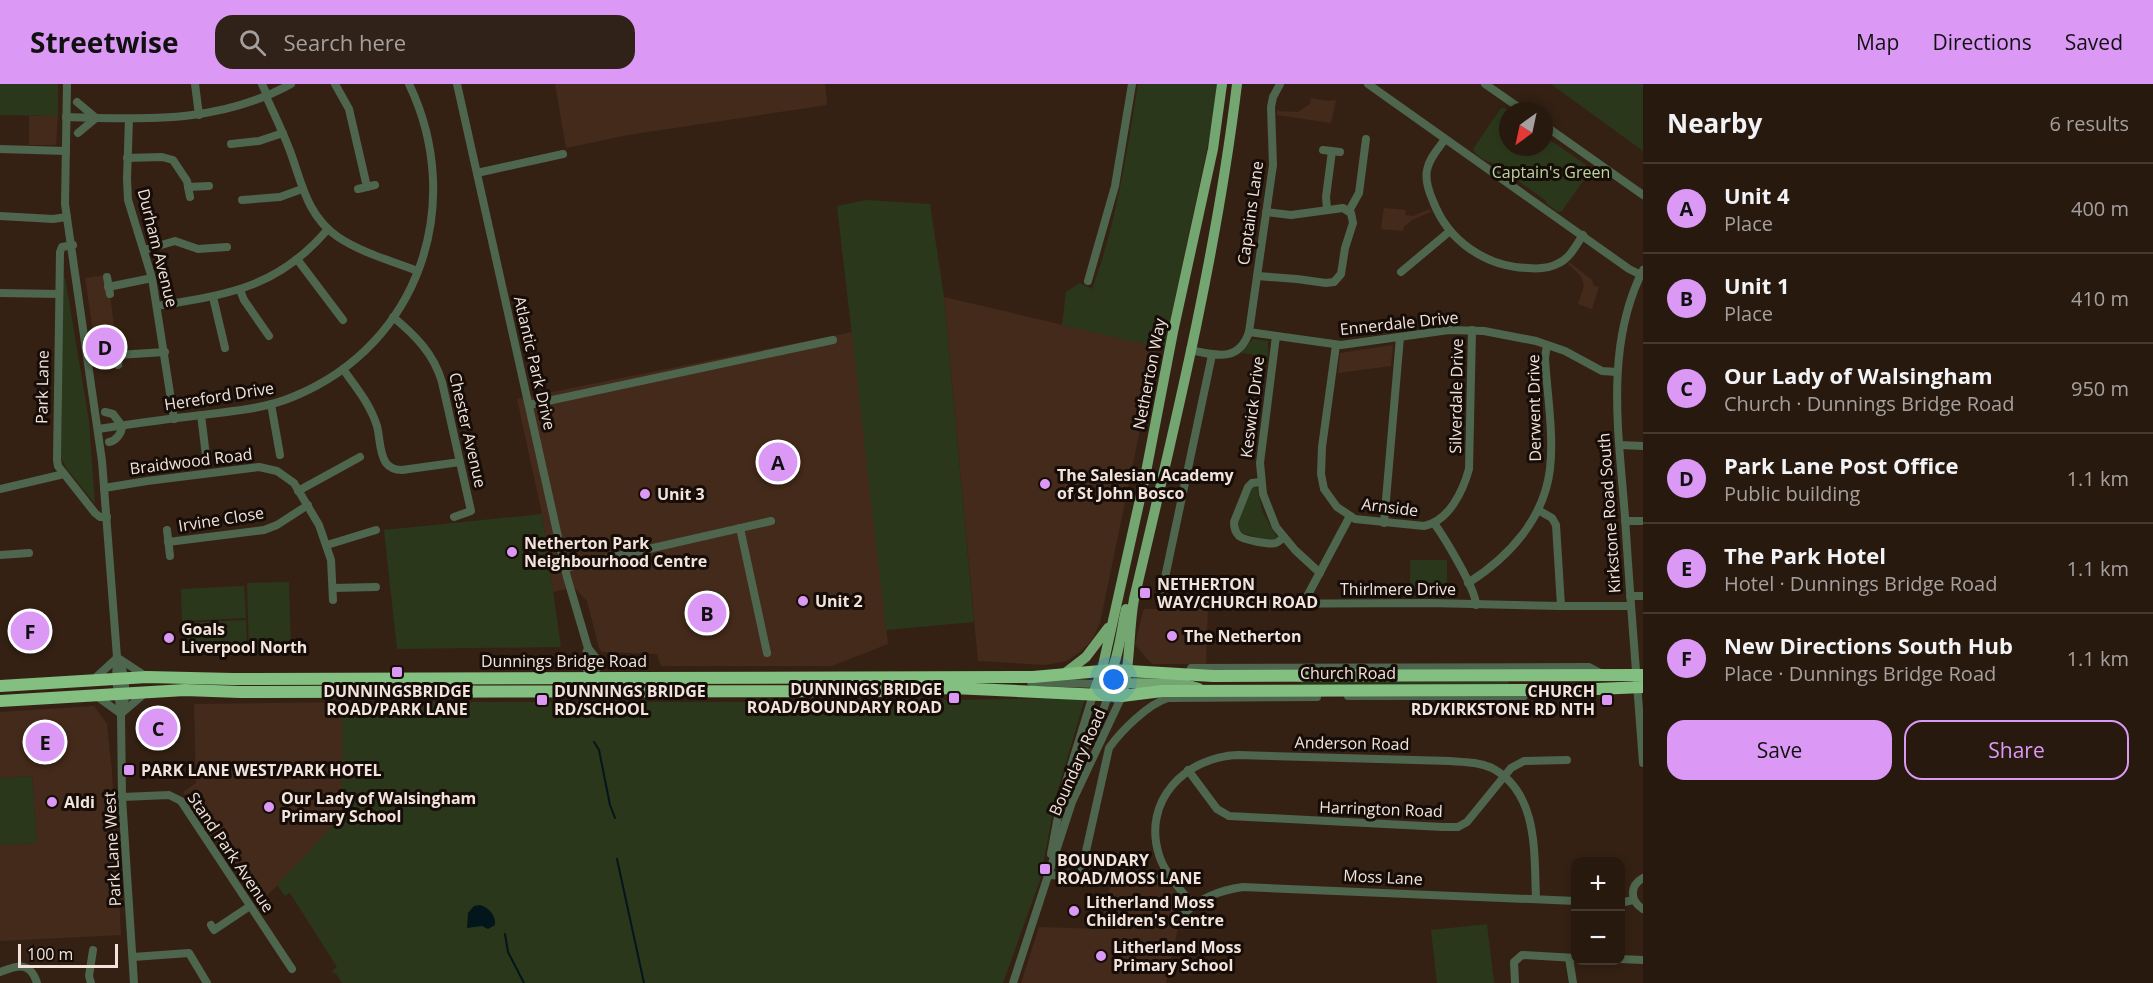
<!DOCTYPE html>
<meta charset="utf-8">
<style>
:root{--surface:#28190f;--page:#302218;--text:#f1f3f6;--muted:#a5a09e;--line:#44382f;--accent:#db99f5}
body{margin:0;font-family:"Open Sans",sans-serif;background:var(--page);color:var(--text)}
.controls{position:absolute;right:18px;bottom:18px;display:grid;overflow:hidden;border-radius:12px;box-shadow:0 3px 9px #0003}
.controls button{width:54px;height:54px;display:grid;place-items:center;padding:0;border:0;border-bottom:2px solid var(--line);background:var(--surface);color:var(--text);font:30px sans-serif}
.compass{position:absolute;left:1499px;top:18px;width:54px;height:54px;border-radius:50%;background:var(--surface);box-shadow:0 3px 9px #0003;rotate:213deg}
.scale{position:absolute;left:18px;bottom:15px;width:100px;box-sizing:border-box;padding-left:6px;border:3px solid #f2e4dc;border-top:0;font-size:16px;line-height:21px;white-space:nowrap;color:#f2e4dc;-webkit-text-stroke:4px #160d08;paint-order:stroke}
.you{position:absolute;left:1114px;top:596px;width:21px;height:21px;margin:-15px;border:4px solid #fff;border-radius:50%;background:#1a73e8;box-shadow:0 0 0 9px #1a73e833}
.badge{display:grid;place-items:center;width:39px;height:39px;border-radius:50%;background:var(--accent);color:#111;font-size:20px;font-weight:700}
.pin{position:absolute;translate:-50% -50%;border:3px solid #fff;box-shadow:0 2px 6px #0006}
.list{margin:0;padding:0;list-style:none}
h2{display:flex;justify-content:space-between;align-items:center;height:78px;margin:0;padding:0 24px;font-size:26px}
h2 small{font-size:20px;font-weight:400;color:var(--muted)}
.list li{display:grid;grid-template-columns:39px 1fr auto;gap:18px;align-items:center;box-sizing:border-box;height:90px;padding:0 24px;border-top:2px solid var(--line)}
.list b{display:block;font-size:22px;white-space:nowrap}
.list p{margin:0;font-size:20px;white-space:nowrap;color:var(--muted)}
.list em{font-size:20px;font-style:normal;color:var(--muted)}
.actions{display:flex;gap:12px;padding:18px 24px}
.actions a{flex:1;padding:14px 0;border:2px solid var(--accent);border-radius:18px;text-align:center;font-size:21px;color:var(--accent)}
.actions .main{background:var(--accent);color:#111}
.icon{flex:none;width:33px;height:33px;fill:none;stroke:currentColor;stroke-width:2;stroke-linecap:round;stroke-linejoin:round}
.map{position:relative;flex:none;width:1643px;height:899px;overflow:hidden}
header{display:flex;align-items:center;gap:36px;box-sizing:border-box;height:84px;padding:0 30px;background:var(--accent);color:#111}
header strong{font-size:28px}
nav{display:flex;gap:33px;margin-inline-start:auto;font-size:21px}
.search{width:420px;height:54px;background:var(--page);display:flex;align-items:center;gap:15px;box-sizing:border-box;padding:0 21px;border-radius:18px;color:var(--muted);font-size:22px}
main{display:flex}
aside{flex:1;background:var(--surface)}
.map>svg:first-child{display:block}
</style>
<header>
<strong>Streetwise</strong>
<div class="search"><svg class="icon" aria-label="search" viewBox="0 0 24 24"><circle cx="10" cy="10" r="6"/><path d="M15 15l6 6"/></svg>Search here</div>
<nav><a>Map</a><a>Directions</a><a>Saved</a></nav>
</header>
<main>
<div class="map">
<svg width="1643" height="899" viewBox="0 0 1643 899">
<rect width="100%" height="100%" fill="#352114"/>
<!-- built -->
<g fill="#442a1a">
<polygon points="555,0 825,0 827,21 628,51 566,64"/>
<polygon points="1311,14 1328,17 1336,16 1331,39 1277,31 1277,27 1298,28 1310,20"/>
<polygon points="29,32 58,32 56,61 29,61"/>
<polygon points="1384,124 1406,126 1405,131 1413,132 1430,125 1431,128 1412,136 1404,143 1403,147 1381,145"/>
<polygon points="1569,178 1592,196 1594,202 1599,203 1592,225 1578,220 1584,202 1583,197 1580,191 1568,180"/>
<polygon points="108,191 116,261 120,261 124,283 99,286 85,194"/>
<polygon points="944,213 1157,263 1100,539 1092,556 1080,568 1067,577 1046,581 978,577"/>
<polygon points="852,248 888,560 832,582 661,582 657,570 602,568 599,564 587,517 574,503 553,508 542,430 517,315"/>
<polygon points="1393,261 1391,282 1338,289 1340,269"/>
<polygon points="1145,525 1208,525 1206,580 1152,580 1135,561 1143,527"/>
<polygon points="345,618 345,737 258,820 183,708 196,699 194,620"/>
<polygon points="94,622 107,640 112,687 121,851 0,857 0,761 37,759 32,692 0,694 0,628"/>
<polygon points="1111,798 1170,800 1184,816 1166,899 1021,899 1039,843 1100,845"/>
</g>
<!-- green -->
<g fill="#2b371b">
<polygon points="0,0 58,0 58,32 0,31"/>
<path d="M 1138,0 L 1217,0 L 1214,33 L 1165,261 L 1157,263 L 1062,241 L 1066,208 L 1080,199 L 1092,205 C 1116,142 1127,67 1138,0 Z"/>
<polygon points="1551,0 1643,0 1643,67"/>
<path d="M 1501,24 L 1505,24 L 1509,27 L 1508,63 L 1544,63 L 1544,52 L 1589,83 L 1590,87 L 1562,127 L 1558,128 L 1547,120 L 1545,116 L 1493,79 C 1485,77 1475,72 1473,65 Z"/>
<polygon points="866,116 930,120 944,213 974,538 886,546 837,122"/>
<polygon points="65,193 89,337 95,420 67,385 61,374 62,197"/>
<polygon points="1253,255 1268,257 1268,273 1241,269"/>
<polygon points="1256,401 1263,429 1277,453 1273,458 1241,449 1237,439 1250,404"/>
<polygon points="542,430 561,563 397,565 384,446"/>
<polygon points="1410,476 1447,476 1447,514 1410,513"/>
<polygon points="289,498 291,567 249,568 247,499"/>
<polygon points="244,502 246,534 182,537 181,505"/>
<polygon points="246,536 247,568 183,571 182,539"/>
<polygon points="1508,595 1509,602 1304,602 1296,596"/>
<polygon points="1085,614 1056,712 1040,796 1003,899 342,899 336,890 331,888 337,883 290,809 285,812 277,801 342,732 342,624 343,618 816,618"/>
<polygon points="32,692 37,759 0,761 0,694"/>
<polygon points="1487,840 1494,899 1437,899 1431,846"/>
</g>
<!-- water -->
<path fill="#02161b" d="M 480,821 C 490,824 496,832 495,841 L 488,845 L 482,842 L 467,844 L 468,829 L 474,822 Z"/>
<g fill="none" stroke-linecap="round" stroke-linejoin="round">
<!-- stream -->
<g stroke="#02161b" stroke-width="2">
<polyline points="594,658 599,666 610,721 615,734"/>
<polyline points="617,775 644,899"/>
<polyline points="505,850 508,868 524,899"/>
</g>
<!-- minor -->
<g stroke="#4e664d" stroke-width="8">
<polyline points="67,0 65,120 102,377 117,573 116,595 121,630 122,713 134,899"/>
<polyline points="195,0 199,31"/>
<polyline points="262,0 267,11"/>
<polyline points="335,0 349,25 367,103"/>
<polyline points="457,0 567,493 588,564 596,574 596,586 592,594 592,598"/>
<polyline points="1368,0 1629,185 1641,191"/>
<polyline points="1485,0 1524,27"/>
<path d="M 266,12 C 274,30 283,48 290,67 C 302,99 307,132 338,153 C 362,169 392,177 418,187"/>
<polyline points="77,18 96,34 78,49"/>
<path d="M 66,33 C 146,35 218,40 291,0"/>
<polyline points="129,35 127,95 128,116 152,194 174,335"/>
<polyline points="1544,41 1643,111"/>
<path d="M 1445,55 C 1439,64 1429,74 1427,86 C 1425,96 1429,108 1433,117 C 1448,157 1486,183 1528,184 C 1538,185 1550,184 1559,179 C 1570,174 1576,161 1583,151"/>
<polyline points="231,60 259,57 283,49"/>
<polyline points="0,65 66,67"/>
<polyline points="1323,66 1340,68"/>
<polyline points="127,74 162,73 173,76 187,97 190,113"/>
<polyline points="477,89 563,70"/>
<polyline points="188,103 209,102"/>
<polyline points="358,105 375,101"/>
<polyline points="242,116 280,113 302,105"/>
<polyline points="1327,125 1326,113 1332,67"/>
<polyline points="1349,127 1359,109 1366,55"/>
<polyline points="0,132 53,135 67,133"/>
<polyline points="73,161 62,163 60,168 57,376 58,382 95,429 100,433 107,433"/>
<polyline points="144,166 175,157 198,165 227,163"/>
<polyline points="297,175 343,236"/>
<path d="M 1643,186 C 1604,263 1619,351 1625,433 C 1630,515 1637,597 1643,679"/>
<polyline points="1401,188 1450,147"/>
<polyline points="1257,192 1297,195 1326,199 1334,198 1341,190 1345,164 1353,139 1351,129 1343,124 1291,131 1266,128"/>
<polyline points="107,193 110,210"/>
<polyline points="1088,197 1115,102 1132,0"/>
<polyline points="108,203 152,194"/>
<polyline points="240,206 244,216 269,252"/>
<polyline points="0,209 59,210"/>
<polyline points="213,213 225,264"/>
<path d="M 157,222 C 229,210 278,204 328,145"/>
<path d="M 393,233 C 415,251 434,270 442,298 L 471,427 L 454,433"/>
<polyline points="1249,248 1273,81 1271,23 1273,13 1280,0"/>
<polyline points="1276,252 1260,379 1263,410 1276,443 1295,466 1320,489"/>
<path d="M 1336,261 L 1322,363 L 1321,390 L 1324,405 L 1337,423 L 1355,435 L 1424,442 C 1449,437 1463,407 1469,385 L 1472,246"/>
<polyline points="116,264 118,281"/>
<path d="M 1190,266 C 1215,271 1239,279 1249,248 L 1341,261 L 1449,246 L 1484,247 L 1536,257 L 1565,267 L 1602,287 L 1617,288"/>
<polyline points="117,271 165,268"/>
<path d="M 1212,271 L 1163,503 C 1162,513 1168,519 1178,520 L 1430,519 L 1561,522 L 1630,522"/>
<path d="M 343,285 C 356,303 370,320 377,342 C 380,353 379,369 386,379 C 390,384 396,386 402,386 L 460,378"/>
<polyline points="271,320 280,371"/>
<polyline points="529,321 833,256"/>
<path d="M 105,328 L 113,330 L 122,342 C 122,349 116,357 109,358"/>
<polyline points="201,331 207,380"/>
<path d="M 98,345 C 132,340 167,335 202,331 C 233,327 265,325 295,312 C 420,260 466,119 409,0"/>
<polyline points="1620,361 1643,362"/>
<path d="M 1261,398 L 1252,399 L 1248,403 L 1234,438 C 1234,444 1235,448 1239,452 C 1244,456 1270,461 1276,459 C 1277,459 1283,454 1284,453"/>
<polyline points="104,404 147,397 259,383 277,387 294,399 319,441 331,476 333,516"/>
<polyline points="0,405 64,390"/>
<polyline points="298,407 360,373"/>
<polyline points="1538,426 1552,434 1556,441 1561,522"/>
<polyline points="1625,437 1643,437"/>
<polyline points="1384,439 1400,253"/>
<path d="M 1434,439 C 1444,453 1476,505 1476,521"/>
<polyline points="740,444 767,569"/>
<polyline points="167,446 170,472"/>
<polyline points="168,458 264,446 277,441 308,421"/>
<polyline points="327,461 376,446"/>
<polyline points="0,471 29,469"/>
<polyline points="565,484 771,437"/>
<path d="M 1468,499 C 1509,473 1544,435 1550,385 C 1554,349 1547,310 1545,274 L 1547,261"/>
<polyline points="333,504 376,503"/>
<polyline points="1630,512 1643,512"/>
<polyline points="1303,520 1350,432"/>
<path d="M 588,564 C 583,576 584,583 592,594"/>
<path d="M 117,573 C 126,589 128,613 121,629"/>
<polyline points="118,574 147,593"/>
<polyline points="1189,591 1191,584 1589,583 1602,590"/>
<polyline points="92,597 117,574"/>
<polyline points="1031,598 1097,600 1111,606 1116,615"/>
<polyline points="95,611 120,629"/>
<polyline points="1348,612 1524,612"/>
<polyline points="123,628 145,609"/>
<polyline points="1074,680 1097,644 1109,609 1124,594"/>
<polyline points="1188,686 1217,725 1229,732 1443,743 1458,743 1467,738 1511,684 1524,677 1567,676"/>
<polyline points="122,713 169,711 181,717 292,885"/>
<polyline points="1051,770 1062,711 1093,611"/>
<polyline points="1049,791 1153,796 1169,792"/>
<path d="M 1080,794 L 1109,664 C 1121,647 1148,620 1168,614 L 1317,613"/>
<path d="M 1643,794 C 1629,802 1630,817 1643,825"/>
<polyline points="1620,819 1633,816"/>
<path d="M 1193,821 C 1180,805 1165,790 1159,771 C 1142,717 1185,673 1238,671 L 1450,677 C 1464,678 1479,678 1492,684 C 1539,709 1534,770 1536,815"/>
<path d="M 1185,829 C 1201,813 1221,806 1243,803 L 1576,817"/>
<polyline points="211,841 214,846 250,822"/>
<polyline points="133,873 189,869 207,899"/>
<polyline points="1569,874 1573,899"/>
<polyline points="1620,875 1643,876"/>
<path d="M 0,888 C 18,881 30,877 37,899"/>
<polyline points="91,899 89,892 93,866"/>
<polyline points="1013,899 1072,718 1122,612"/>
<polyline points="1515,899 1514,878 1522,871 1576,874"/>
</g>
<!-- major -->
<g stroke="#74a672" stroke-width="10">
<polyline points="1106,587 1113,595 1122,599 1185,600 1199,604"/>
<polyline points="1064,590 1086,573 1108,544"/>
<path d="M 1094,609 C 1118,596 1120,550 1126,525"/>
<polyline points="1093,611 1102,586 1146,388 1173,248 1213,65 1222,0"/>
<path d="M 1122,612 C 1131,581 1128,548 1134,515 C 1174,345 1216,174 1237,0"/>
</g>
<!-- highway -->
<g stroke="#82bf80" stroke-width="12">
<polyline points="0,602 147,593 233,595 1033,593 1112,586 1213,592 1643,591"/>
<polyline points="0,617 185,606 240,608 875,607 953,604 1122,612 1162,607 1574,606 1643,603"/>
</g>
</g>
<!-- markers -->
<g fill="#db99f5" stroke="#160d08" stroke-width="2">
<circle cx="1045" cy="400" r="6"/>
<circle cx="645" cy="410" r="6"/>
<circle cx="512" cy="468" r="6"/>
<rect x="1139" y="503" width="12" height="12" rx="3"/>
<circle cx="803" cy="517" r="6"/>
<circle cx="1172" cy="552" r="6"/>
<circle cx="169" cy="554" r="6"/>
<rect x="391" y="582" width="12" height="12" rx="3"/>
<rect x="948" y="608" width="12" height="12" rx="3"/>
<rect x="536" y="610" width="12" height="12" rx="3"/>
<rect x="1601" y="610" width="12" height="12" rx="3"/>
<rect x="123" y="680" width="12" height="12" rx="3"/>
<circle cx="52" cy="718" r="6"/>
<circle cx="269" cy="723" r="6"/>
<rect x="1039" y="779" width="12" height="12" rx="3"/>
<circle cx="1074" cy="827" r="6"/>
<circle cx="1101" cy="872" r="6"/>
</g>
<g text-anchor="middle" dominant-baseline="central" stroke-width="6" stroke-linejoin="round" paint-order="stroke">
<!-- park labels -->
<g font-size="16" fill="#bbd59e" stroke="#160d08">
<text x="1551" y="88">Captain's Green</text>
</g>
<!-- street labels -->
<g font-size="16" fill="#f2e4dc" stroke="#160d08">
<text transform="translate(1250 129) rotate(-82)">Captains Lane</text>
<text transform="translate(158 164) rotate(76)">Durham Avenue</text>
<text transform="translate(1399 239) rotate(-6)">Ennerdale Drive</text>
<text transform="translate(535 279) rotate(77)">Atlantic Park Drive</text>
<text transform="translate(1149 290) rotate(-79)">Netherton Way</text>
<text transform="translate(42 303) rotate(-89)">Park Lane</text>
<text transform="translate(219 312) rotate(-9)">Hereford Drive</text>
<text transform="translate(1456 312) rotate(-89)">Silverdale Drive</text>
<text transform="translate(1252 323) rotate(-83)">Keswick Drive</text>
<text transform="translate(1534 324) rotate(-91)">Derwent Drive</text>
<text transform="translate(468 346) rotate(77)">Chester Avenue</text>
<text transform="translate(191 377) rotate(-7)">Braidwood Road</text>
<text transform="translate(1390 423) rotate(7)">Arnside</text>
<text transform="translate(1609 429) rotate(-94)">Kirkstone Road South</text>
<text transform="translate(221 435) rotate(-9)">Irvine Close</text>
<text x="1398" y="505">Thirlmere Drive</text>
<text x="564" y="577">Dunnings Bridge Road</text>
<text x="1348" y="589">Church Road</text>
<text transform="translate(1352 659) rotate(1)">Anderson Road</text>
<text transform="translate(1077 678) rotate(-66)">Boundary Road</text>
<text transform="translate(1381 725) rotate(2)">Harrington Road</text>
<text transform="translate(112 765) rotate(-93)">Park Lane West</text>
<text transform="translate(231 768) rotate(56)">Stand Park Avenue</text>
<text transform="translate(1383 793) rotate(3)">Moss Lane</text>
</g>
<!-- poi labels -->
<g font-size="16" font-weight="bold" fill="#f2e4dc" stroke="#160d08" text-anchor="start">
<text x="1057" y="391">The Salesian Academy<tspan x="1057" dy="18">of St John Bosco</tspan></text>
<text x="657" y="410">Unit 3</text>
<text x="524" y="459">Netherton Park<tspan x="524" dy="18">Neighbourhood Centre</tspan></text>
<text x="1157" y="500">NETHERTON<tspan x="1157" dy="18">WAY/CHURCH ROAD</tspan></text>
<text x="815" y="517">Unit 2</text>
<text x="181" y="545">Goals<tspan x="181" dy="18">Liverpool North</tspan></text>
<text x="1184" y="552">The Netherton</text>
<text x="942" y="605" text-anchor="end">DUNNINGS BRIDGE<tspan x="942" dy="18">ROAD/BOUNDARY ROAD</tspan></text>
<text x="397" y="607" text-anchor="middle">DUNNINGSBRIDGE<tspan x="397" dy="18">ROAD/PARK LANE</tspan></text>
<text x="554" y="607">DUNNINGS BRIDGE<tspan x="554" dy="18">RD/SCHOOL</tspan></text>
<text x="1595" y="607" text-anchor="end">CHURCH<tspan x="1595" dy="18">RD/KIRKSTONE RD NTH</tspan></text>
<text x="141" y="686">PARK LANE WEST/PARK HOTEL</text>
<text x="281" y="714">Our Lady of Walsingham<tspan x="281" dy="18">Primary School</tspan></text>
<text x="64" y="718">Aldi</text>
<text x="1057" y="776">BOUNDARY<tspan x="1057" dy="18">ROAD/MOSS LANE</tspan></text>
<text x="1086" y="818">Litherland Moss<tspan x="1086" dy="18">Children's Centre</tspan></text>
<text x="1113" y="863">Litherland Moss<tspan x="1113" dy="18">Primary School</tspan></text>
</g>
</g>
</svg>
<div class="controls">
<button>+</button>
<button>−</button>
</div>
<svg class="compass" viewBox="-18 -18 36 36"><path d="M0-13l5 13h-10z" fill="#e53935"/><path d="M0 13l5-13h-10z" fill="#a5a09e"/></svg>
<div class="scale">100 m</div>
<div class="you"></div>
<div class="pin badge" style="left:778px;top:378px">A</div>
<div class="pin badge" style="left:707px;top:529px">B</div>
<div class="pin badge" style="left:158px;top:644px">C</div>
<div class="pin badge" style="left:105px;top:263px">D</div>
<div class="pin badge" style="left:45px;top:658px">E</div>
<div class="pin badge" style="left:30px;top:547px">F</div>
</div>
<aside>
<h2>Nearby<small>6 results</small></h2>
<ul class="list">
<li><span class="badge">A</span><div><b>Unit 4</b><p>Place</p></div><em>400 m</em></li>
<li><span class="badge">B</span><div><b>Unit 1</b><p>Place</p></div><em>410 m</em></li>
<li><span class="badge">C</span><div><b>Our Lady of Walsingham</b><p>Church · Dunnings Bridge Road</p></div><em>950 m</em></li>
<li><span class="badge">D</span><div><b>Park Lane Post Office</b><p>Public building</p></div><em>1.1 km</em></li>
<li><span class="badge">E</span><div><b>The Park Hotel</b><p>Hotel · Dunnings Bridge Road</p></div><em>1.1 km</em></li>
<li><span class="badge">F</span><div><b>New Directions South Hub</b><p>Place · Dunnings Bridge Road</p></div><em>1.1 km</em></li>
</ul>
<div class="actions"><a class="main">Save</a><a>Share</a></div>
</aside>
</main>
